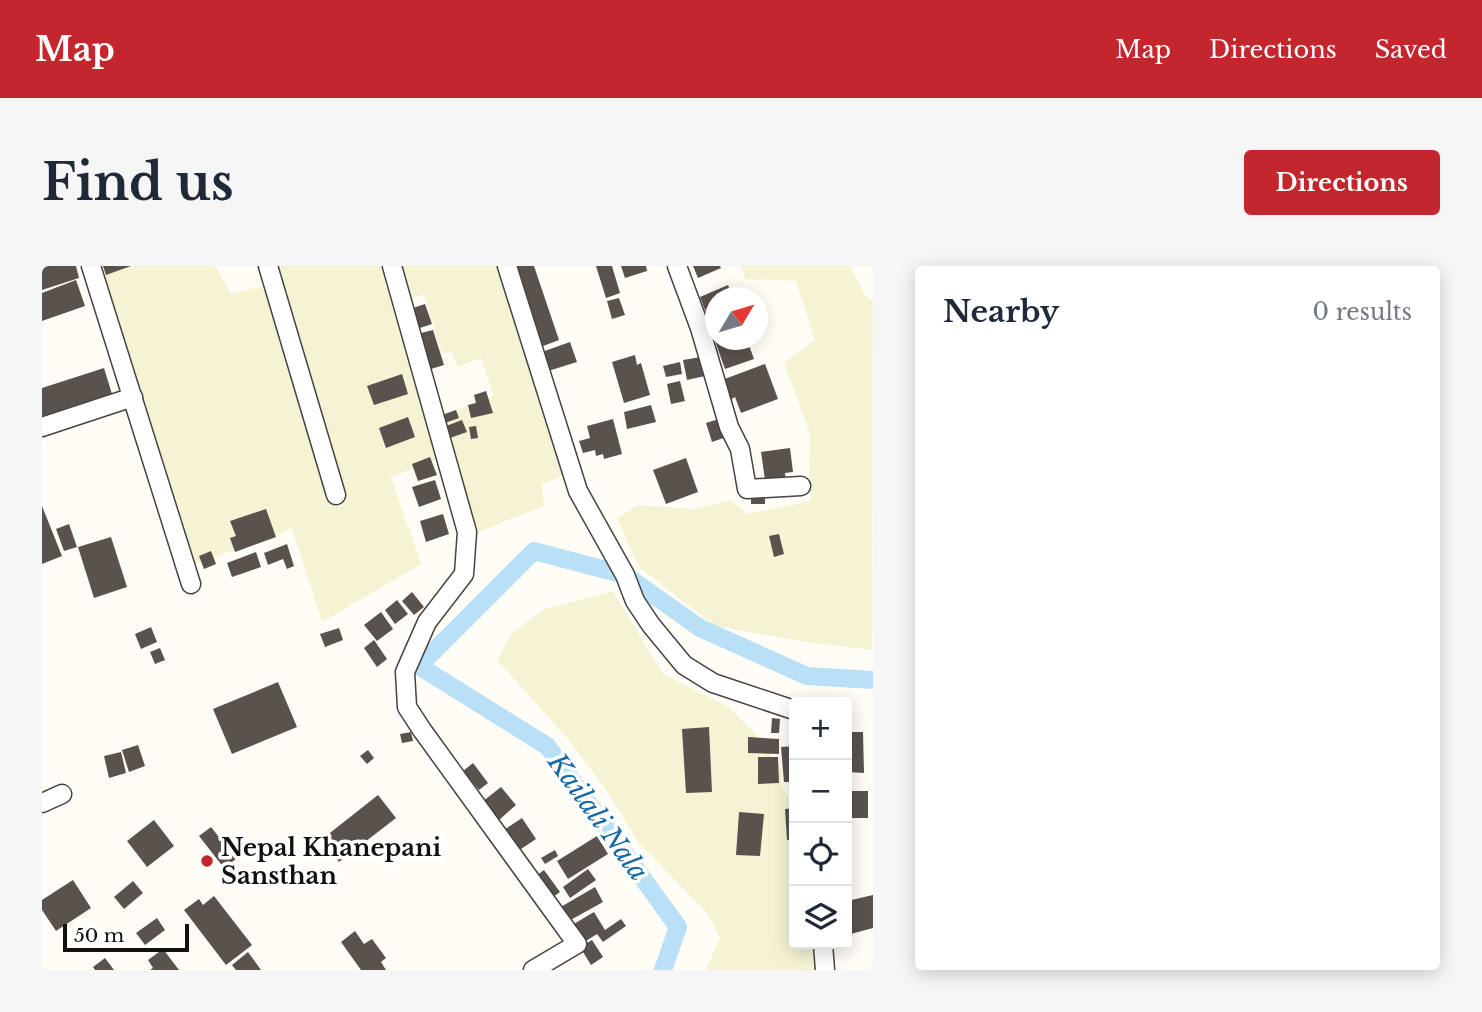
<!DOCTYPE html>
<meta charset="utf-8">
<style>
:root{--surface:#fff;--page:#f6f6f7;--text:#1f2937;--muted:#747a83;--line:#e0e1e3;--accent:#c4262e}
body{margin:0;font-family:"Libre Baskerville",serif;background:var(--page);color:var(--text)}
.controls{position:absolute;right:21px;bottom:21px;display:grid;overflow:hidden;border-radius:7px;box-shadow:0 4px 18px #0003}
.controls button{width:63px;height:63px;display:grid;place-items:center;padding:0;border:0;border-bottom:2px solid var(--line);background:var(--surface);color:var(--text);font:35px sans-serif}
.compass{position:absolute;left:663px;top:21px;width:63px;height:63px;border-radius:50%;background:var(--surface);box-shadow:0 4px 18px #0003;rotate:52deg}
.scale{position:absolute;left:21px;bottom:18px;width:126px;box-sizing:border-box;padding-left:7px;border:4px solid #111;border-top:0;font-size:19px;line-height:24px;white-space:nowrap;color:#111;-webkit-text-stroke:5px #fff;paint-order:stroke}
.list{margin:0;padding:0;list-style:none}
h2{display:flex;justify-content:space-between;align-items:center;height:91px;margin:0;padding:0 28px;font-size:30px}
h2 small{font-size:23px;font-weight:400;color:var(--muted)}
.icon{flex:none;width:38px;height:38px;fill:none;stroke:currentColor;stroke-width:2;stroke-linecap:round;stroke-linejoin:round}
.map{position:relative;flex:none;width:831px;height:704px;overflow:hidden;border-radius:7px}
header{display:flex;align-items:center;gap:42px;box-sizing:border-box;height:98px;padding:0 35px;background:var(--accent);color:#fff}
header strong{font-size:33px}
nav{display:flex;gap:38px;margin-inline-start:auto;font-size:24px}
.intro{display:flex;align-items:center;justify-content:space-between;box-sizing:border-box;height:168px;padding:0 42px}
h1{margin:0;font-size:49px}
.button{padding:18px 32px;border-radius:7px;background:var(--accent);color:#fff;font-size:24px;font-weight:700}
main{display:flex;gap:42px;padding:0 42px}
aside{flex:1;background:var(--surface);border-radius:7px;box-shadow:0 4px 18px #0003}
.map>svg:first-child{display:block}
</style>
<header>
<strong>Map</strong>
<nav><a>Map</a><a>Directions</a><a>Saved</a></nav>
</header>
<div class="intro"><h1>Find us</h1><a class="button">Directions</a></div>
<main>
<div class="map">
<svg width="831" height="704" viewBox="0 0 831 704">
<rect width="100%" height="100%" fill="#fffdf5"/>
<!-- farmland -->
<g fill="#f6f3d4">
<polygon points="59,0 173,0 189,28 233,17 232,0 342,0 395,194 349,211 379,298 280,356 250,263 154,298"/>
<polygon points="357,0 461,0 528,207 500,218 502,240 436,266 400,149 452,130 439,92 415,101 410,86 400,87 382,29 366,33"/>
<polygon points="699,0 808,0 823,29 831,35 830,384 764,376 673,360 597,301 575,253 596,239 651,243 689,234 706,248 769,235 767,215 768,168 742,97 773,74 754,15 703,13"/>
<polygon points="571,325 621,408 687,441 715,470 740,505 739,518 752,542 752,678 771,678 773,704 664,704 678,672 665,647 596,576 563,522 526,473 455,394 471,366 503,343"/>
</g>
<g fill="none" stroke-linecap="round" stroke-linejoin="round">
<!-- canal -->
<polyline stroke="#b9e0f7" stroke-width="18" points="621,704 636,661 505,480 377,400 492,285 583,309 658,362 765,410 831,414"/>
</g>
<!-- building -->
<g fill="#5a524d">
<polygon points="0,0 34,0 37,12 0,24"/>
<polygon points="61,0 89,0 64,9"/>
<polygon points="468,0 492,0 517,74 496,82"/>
<polygon points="554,0 570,0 578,27 564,32"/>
<polygon points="579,0 604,0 605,5 583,12"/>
<polygon points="651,0 678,0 679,2 656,12"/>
<polygon points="34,14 43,40 0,55 0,27"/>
<polygon points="686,19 691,32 674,32 674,60 670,62 658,31"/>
<polygon points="577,32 583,49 570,53 565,35"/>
<polygon points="383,38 390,58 375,63 368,43"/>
<polygon points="391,64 402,99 389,103 379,67"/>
<polygon points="678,74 705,74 712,93 683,103 673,75"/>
<polygon points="528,76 535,96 503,106 497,87"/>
<polygon points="593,89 595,99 599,97 608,129 582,137 570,96"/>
<polygon points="659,91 663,110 645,114 641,94"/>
<polygon points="638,96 640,108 624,111 621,100"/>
<polygon points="723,98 736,133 699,147 693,131 688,134 680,114"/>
<polygon points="62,102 70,128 0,151 0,122"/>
<polygon points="360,108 366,128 332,139 325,120"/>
<polygon points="638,115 643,135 629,138 625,118"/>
<polygon points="444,125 451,147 429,152 426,139 434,137 432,129"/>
<polygon points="609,139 614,156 585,163 582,146"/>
<polygon points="414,144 417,152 403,157 400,149"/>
<polygon points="366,151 373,171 344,182 337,162"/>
<polygon points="680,152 687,170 670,176 664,157"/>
<polygon points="571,153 580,188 562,193 561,188 554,190 553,184 541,187 537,175 548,172 545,160"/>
<polygon points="420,154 425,166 408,172 404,160"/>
<polygon points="434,160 436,172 429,173 427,161"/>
<polygon points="748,182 751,206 743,207 744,215 731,216 731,213 723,214 719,186"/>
<polygon points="388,191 395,209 376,215 370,198"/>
<polygon points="644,192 656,226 624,238 611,204"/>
<polygon points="393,214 399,233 377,241 370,221"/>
<rect x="709" y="224" width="14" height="14"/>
<polygon points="0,240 20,290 0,298"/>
<polygon points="224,243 234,271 193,286 188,272 194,270 188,255"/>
<polygon points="401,248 407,268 384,276 378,255"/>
<polygon points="27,258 35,281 22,285 14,263"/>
<polygon points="737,268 742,288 732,291 727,270"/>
<polygon points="69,271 85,321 52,332 36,281"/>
<polygon points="245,278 252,300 245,303 241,293 226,299 222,287"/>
<polygon points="169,285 174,298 162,303 157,290"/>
<polygon points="214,286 219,301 190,311 185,297"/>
<polygon points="370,326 382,341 372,349 360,335"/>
<polygon points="355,334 366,348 353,358 343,344"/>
<polygon points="339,346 351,363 335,375 322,359"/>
<polygon points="109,361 115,376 99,383 93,368"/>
<polygon points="297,362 301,374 283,381 278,368"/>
<polygon points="332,374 345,393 335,401 322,382"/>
<polygon points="118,382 123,394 113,398 108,386"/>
<polygon points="236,416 255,461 190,488 171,443"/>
<polygon points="730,452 738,453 737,467 729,467"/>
<polygon points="667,461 670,526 644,527 640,463"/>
<polygon points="369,466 371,475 360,477 358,468"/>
<polygon points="805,466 821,466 822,507 805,506"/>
<polygon points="706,471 737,473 737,488 706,487"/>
<polygon points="96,479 103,500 87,506 80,484"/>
<polygon points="752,480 752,516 742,516 739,481"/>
<polygon points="326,484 332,492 325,498 318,490"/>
<polygon points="79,486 84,507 67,512 62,490"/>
<polygon points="716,491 736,491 737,517 716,518"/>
<polygon points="431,497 446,517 437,524 421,505"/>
<polygon points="459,521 474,539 456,555 440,536"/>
<rect x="810" y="525" width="16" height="27"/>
<polygon points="336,529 354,552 297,596 279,574"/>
<polygon points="752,542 752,574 745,574 743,543"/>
<polygon points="697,546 722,548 718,590 694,589"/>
<polygon points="480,552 494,573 473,587 459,566"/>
<polygon points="112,554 132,580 105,601 85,575"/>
<polygon points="169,561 194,593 182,602 157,570"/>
<polygon points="555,570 566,588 526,613 515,595"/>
<polygon points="513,584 516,590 503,598 499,592"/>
<polygon points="546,603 554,614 528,632 521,621"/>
<polygon points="502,604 518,626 507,634 491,612"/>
<polygon points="31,614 49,642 14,665 0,644 0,634"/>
<polygon points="91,615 101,627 82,643 72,631"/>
<polygon points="553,621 561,636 525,656 517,642"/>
<polygon points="831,629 831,662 805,669 805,635"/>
<polygon points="172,630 210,679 184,699 142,644 157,633 161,639"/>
<polygon points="552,646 563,664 579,653 584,660 561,676 555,668 536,680 525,662"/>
<polygon points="115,652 123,664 103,679 94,667"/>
<polygon points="313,665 322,678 330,673 344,692 339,696 344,704 319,704 299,676"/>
<polygon points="550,674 561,691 549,699 538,681"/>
<polygon points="121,683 137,704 108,704 111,702 106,694"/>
<polygon points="206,686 219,704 194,704 190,699"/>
<polygon points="63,692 72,704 53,704 51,701"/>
</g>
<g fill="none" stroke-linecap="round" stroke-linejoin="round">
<defs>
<g id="minor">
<polyline points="49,0 149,318"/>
<polyline points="226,0 294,229"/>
<polyline points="350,0 425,266 422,308 385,356 363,406 365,441 380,464 535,678 491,704"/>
<polyline points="465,0 536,225 583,309 593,335 609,359 642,399 671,417 752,444"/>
<polyline points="635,0 658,62 687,161 698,183 705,223 759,220"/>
<polyline points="0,161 91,131"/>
<polyline points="0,537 20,528"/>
<polyline points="781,678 783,704"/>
</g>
</defs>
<!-- minor casing -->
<use href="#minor" stroke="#444" stroke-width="21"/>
<!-- minor -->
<use href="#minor" stroke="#fff" stroke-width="18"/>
</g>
<!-- markers -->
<circle fill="#c4262e" stroke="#fff" stroke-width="2.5" cx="165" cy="595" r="7"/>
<g text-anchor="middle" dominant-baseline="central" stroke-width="7" stroke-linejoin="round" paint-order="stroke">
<!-- poi labels -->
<g font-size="24" font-weight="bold" fill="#111" stroke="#fff" text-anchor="start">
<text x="179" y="581">Nepal Khanepani<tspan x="179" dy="28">Sansthan</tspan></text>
</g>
<!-- water labels -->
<g font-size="26" font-style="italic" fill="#1768a6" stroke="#fff">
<text transform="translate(556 551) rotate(54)">Kailali Nala</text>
</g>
</g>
</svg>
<div class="controls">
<button>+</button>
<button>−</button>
<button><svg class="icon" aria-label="locate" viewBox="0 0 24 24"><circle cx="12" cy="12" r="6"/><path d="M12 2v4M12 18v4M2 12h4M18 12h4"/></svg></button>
<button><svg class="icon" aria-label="layers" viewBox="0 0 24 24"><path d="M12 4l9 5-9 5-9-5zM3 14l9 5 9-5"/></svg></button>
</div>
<svg class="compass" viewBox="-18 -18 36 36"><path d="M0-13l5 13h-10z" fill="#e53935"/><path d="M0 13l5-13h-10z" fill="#747a83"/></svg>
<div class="scale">50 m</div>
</div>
<aside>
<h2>Nearby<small>0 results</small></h2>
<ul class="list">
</ul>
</aside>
</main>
